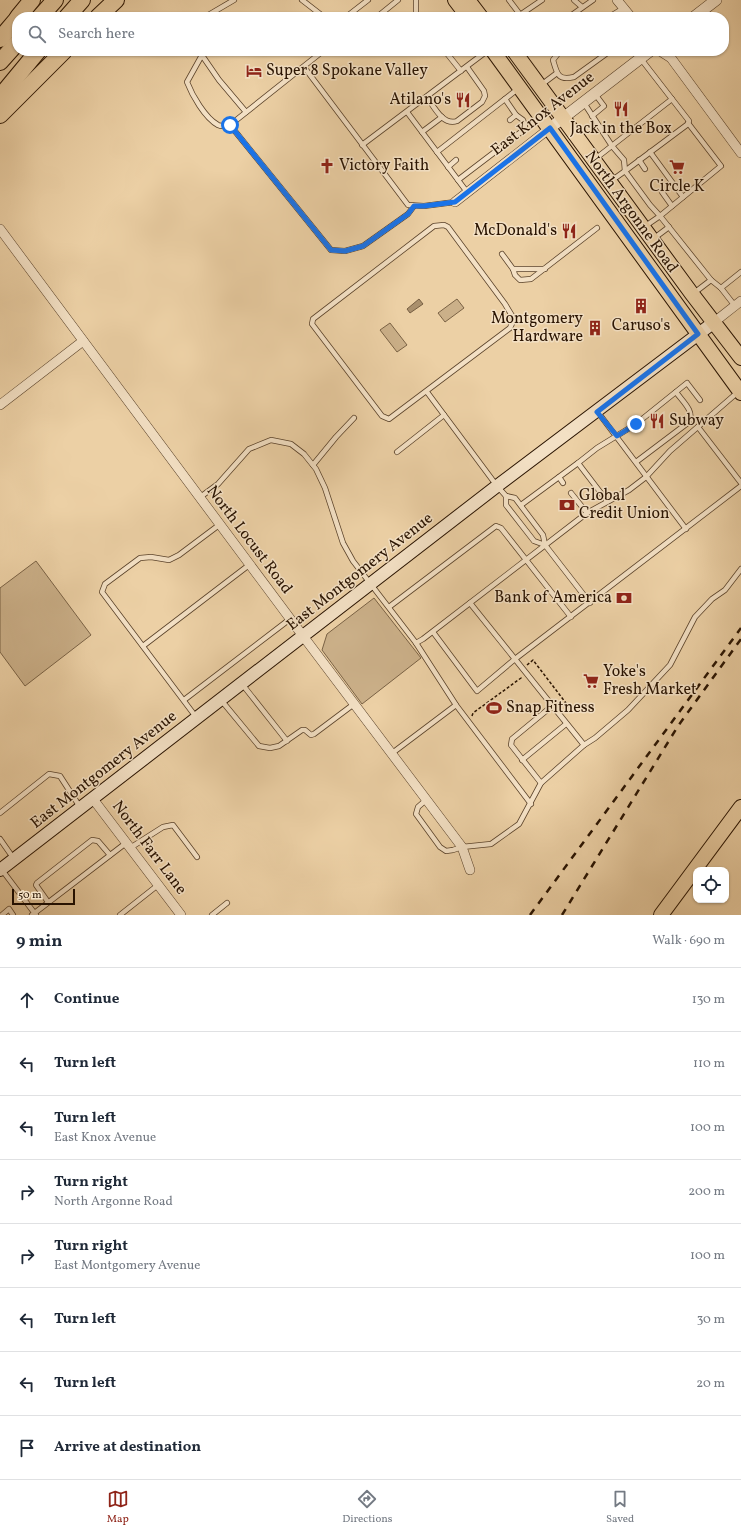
<!DOCTYPE html>
<meta charset="utf-8">
<style>
:root{--surface:#fff;--page:#f2f2f3;--text:#1f2937;--muted:#747a83;--line:#e0e1e3;--accent:#8f2418}
body{margin:0;font-family:Vollkorn,serif;background:var(--page);color:var(--text)}
.controls{position:absolute;right:12px;bottom:12px;display:grid;overflow:hidden;border-radius:8px;box-shadow:0 1px 3px #0004}
.controls button{width:36px;height:36px;display:grid;place-items:center;padding:0;border:0;border-bottom:1px solid var(--line);background:var(--surface);color:var(--text);font:20px sans-serif}
.scale{position:absolute;left:12px;bottom:10px;width:63px;box-sizing:border-box;padding-left:4px;border:2px solid #291301;border-top:0;font-size:11px;line-height:14px;white-space:nowrap;color:#291301;-webkit-text-stroke:3px #f3e0c4;paint-order:stroke}
.stop{position:absolute;width:12px;height:12px;margin:-9px;border:3px solid #1a73e8;border-radius:50%;background:#fff}
.stop.end{background:#1a73e8;border-color:#fff;box-shadow:0 1px 4px #0008}
.list{margin:0;padding:0;list-style:none}
h2{display:flex;justify-content:space-between;align-items:center;height:52px;margin:0;padding:0 16px;font-size:17px}
h2 small{font-size:13px;font-weight:400;color:var(--muted)}
.list li{display:grid;grid-template-columns:26px 1fr auto;gap:12px;align-items:center;box-sizing:border-box;height:64px;padding:0 16px;border-top:1px solid var(--line)}
.list b{display:block;font-size:15px;white-space:nowrap}
.list p{margin:0;font-size:13px;white-space:nowrap;color:var(--muted)}
.list em{font-size:13px;font-style:normal;color:var(--muted)}
.icon{flex:none;width:22px;height:22px;fill:none;stroke:currentColor;stroke-width:2;stroke-linecap:round;stroke-linejoin:round}
.map{position:relative;flex:none;width:741px;height:915px;overflow:hidden}
.search{position:absolute;background:var(--surface);box-shadow:0 1px 3px #0004;left:12px;right:12px;top:12px;height:44px;display:flex;align-items:center;gap:10px;box-sizing:border-box;padding:0 14px;border-radius:16px;color:var(--muted);font-size:15px}
.sheet{height:564px;background:var(--surface)}
nav{display:flex;justify-content:space-around;align-items:center;box-sizing:border-box;height:56px;border-top:1px solid var(--line);background:var(--surface);font-size:11px;color:var(--muted)}
nav a{display:grid;justify-items:center;gap:2px}
nav .on{color:var(--accent)}
.map>svg:first-child{display:block}
</style>
<div class="map">
<svg width="741" height="915" viewBox="0 0 741 915">
<rect width="100%" height="100%" fill="#ecd0a5"/>
<filter id="stains"><feTurbulence type="fractalNoise" baseFrequency=".005" numOctaves="4"/><feColorMatrix values="0 0 0 0 .2 0 0 0 0 .09 0 0 0 0 .02 0 0 0 .5 -.17"/></filter>
<radialGradient id="worn" r=".72"><stop offset=".6" stop-color="#630" stop-opacity="0"/><stop offset="1" stop-color="#630" stop-opacity=".3"/></radialGradient>
<!-- green -->
<g fill="#cbb089" stroke="#7a6245">
<polygon points="457,299 464,308 445,322 438,313"/>
<polygon points="390,323 407,345 397,352 380,330"/>
<polygon points="36,561 91,635 25,686 0,652 0,588"/>
<polygon points="374,598 421,658 362,704 322,650 327,634"/>
</g>
<!-- water -->
<polygon fill="#aa906d" stroke="#765e42" points="419,299 423,304 410,313 407,309"/>
<g fill="none" stroke-linecap="round" stroke-linejoin="round">
<defs>
<g id="service">
<polyline points="302,0 324,17"/>
<polyline points="416,0 416,13 419,17"/>
<polyline points="509,0 522,17"/>
<polyline points="574,0 582,7"/>
<polyline points="205,17 234,0"/>
<polyline points="346,17 368,0"/>
<polyline points="377,17 398,0"/>
<polyline points="517,17 542,0"/>
<polyline points="569,17 593,0"/>
<polyline points="609,17 624,8"/>
<polyline points="199,51 219,80 246,112"/>
<polyline points="445,51 461,71"/>
<path d="M 560,51 L 553,60 C 557,74 558,81 574,77 L 610,51"/>
<path d="M 202,55 L 187,82 C 192,95 205,118 218,125 C 222,127 226,126 230,125 L 323,51"/>
<polyline points="304,67 408,205 424,206 455,202"/>
<polyline points="541,85 557,73"/>
<path d="M 427,97 C 434,107 443,126 457,121 L 482,102 L 485,96 L 484,91 L 467,67"/>
<polyline points="505,99 516,115 510,120"/>
<polyline points="584,103 612,146 624,160 625,171"/>
<polyline points="407,112 467,192"/>
<polyline points="592,116 604,106 595,94"/>
<polyline points="230,125 331,250 345,251 363,246 408,214 414,206"/>
<polyline points="422,132 442,117"/>
<polyline points="362,145 487,51"/>
<polyline points="437,152 519,88"/>
<polyline points="650,152 683,197"/>
<polyline points="595,159 672,99"/>
<polyline points="639,160 645,169"/>
<polyline points="448,167 456,160"/>
<polyline points="625,171 688,124 689,121 641,59"/>
<polyline points="458,180 521,132 525,126 523,120 516,115"/>
<polyline points="611,181 625,171 650,205 660,216 721,166 688,123"/>
<polyline points="662,192 672,206"/>
<polygon points="444,225 448,227 505,304 514,319 510,328 389,419 382,416 312,324 313,319 434,226"/>
<polyline points="644,227 660,216 711,280"/>
<polyline points="653,239 669,227"/>
<polyline points="502,254 513,269 545,269"/>
<polyline points="513,269 515,275 520,280 531,279 597,228"/>
<polyline points="721,288 741,272"/>
<polyline points="694,293 711,280 721,288 735,306"/>
<polyline points="427,392 497,486 506,496 515,498 543,535 545,545 590,603"/>
<polyline points="597,411 686,529"/>
<polyline points="698,427 741,483"/>
<polyline points="397,452 444,415"/>
<path d="M 636,462 L 689,422 C 695,411 682,401 676,392"/>
<polyline points="313,465 336,437 354,418"/>
<polyline points="559,477 563,483"/>
<polyline points="571,493 587,513"/>
<polyline points="506,496 506,505 534,541 545,545"/>
<polyline points="199,498 218,484 249,449 271,440 291,444 304,454 316,469 325,488 343,543 353,561 416,643 423,639 587,513 629,490 646,477 670,451 738,392"/>
<polyline points="607,501 578,463 597,448 636,424 687,383 700,400"/>
<polyline points="521,505 578,463"/>
<polyline points="470,603 584,745 595,738 628,710 670,665 695,617 712,599 725,590 741,569"/>
<polyline points="389,607 496,526 501,528 571,617"/>
<polyline points="433,632 477,691 515,659 741,486"/>
<polyline points="416,643 456,705 531,804"/>
<polyline points="143,646 249,565"/>
<polyline points="242,684 287,741"/>
<polyline points="184,700 290,619"/>
<polyline points="221,700 259,746 270,748 279,746 302,730 305,730 311,735 314,734 354,704"/>
<polyline points="196,717 102,592 105,584 140,558 151,557 169,560 179,555 219,525"/>
<polyline points="391,754 456,705"/>
<polyline points="522,760 566,724"/>
<polyline points="541,783 511,745 512,739 552,706"/>
<polyline points="426,800 418,807 416,814 440,847 446,851 453,850 462,847 491,844 519,824 541,783 584,745"/>
<polyline points="0,813 49,774 60,776 80,807"/>
<polyline points="0,839 14,859"/>
<polyline points="130,848 163,827 173,825 197,857"/>
<polyline points="2,870 36,915"/>
<polyline points="48,902 36,885 37,883 92,840 98,841 110,855"/>
<polyline points="2,915 9,909 13,915"/>
<polyline points="32,915 126,843"/>
<polyline points="120,915 158,885"/>
<polyline points="212,915 227,903"/>
</g>
<g id="minor">
<polyline points="617,0 631,17"/>
<polyline points="660,51 671,58 741,153"/>
<polyline points="455,202 550,128"/>
<polyline points="0,229 303,636 462,847 470,870"/>
<polyline points="713,323 741,301"/>
<polyline points="0,405 83,341"/>
<polyline points="93,799 181,915"/>
</g>
<g id="tertiary">
<polyline points="694,17 716,0"/>
<polyline points="550,128 650,51"/>
</g>
<polyline id="secondary" points="0,870 497,486 713,323"/>
<g id="primary">
<polyline points="455,0 468,17"/>
<polyline points="468,0 481,17"/>
<polyline points="493,51 741,393"/>
<polyline points="514,51 692,294 741,358"/>
<polyline points="661,915 741,807"/>
</g>
<g id="motorway">
<polyline points="18,17 32,0"/>
<polyline points="40,17 55,0"/>
<polyline points="67,17 82,0"/>
<polyline points="98,17 116,0"/>
<polyline points="0,39 17,19"/>
<polyline points="0,62 17,43"/>
<polyline points="0,97 38,51"/>
<polyline points="0,115 64,51"/>
</g>
</defs>
<!-- service casing -->
<use href="#service" stroke="#5a422a" stroke-width="6"/>
<!-- minor casing -->
<use href="#minor" stroke="#5a422a" stroke-width="10"/>
<!-- tertiary casing -->
<use href="#tertiary" stroke="#5a422a" stroke-width="12"/>
<!-- secondary casing -->
<use href="#secondary" stroke="#291301" stroke-width="14"/>
<!-- primary casing -->
<use href="#primary" stroke="#291301" stroke-width="16"/>
<!-- motorway casing -->
<use href="#motorway" stroke="#291301" stroke-width="18"/>
<!-- path -->
<g stroke="#291301" stroke-width="1.5" stroke-dasharray="3 2" stroke-linecap="butt">
<polyline points="527,665 533,660 569,707"/>
<polyline points="472,716 473,713 521,678 520,677"/>
</g>
<!-- service -->
<use href="#service" stroke="#f3e0c4" stroke-width="4.5"/>
<!-- minor -->
<use href="#minor" stroke="#f3e0c4" stroke-width="9"/>
<!-- tertiary -->
<use href="#tertiary" stroke="#f3e0c4" stroke-width="11"/>
<!-- secondary -->
<use href="#secondary" stroke="#f3e0c4" stroke-width="12"/>
<!-- primary -->
<use href="#primary" stroke="#ecd0a5" stroke-width="14"/>
<!-- motorway -->
<use href="#motorway" stroke="#ecd0a5" stroke-width="16"/>
<!-- rail -->
<g stroke="#291301" stroke-width="2.5" stroke-dasharray="7 7" stroke-linecap="butt">
<polyline points="530,915 741,628"/>
<polyline points="562,915 678,726 741,639"/>
</g>
</g>
<g fill="none" stroke-linecap="round" stroke-linejoin="round">
<!-- route -->
<polyline stroke="#1a73e8" stroke-width="5" points="230,125 331,250 345,251 363,246 408,214 414,206 424,206 455,202 550,128 698,334 597,412 617,436 636,424"/>
</g>
<!-- icons -->
<defs>
<symbol id="hotel-bare" viewBox="-9 -9 18 18"><path d="M-6-4.5h1.5V1H6V5H4.5V3h-9V5H-6ZM-4 0a1.8 1.8 0 1 1 3.6 0ZM.5 0V-2.5h3Q6-2.5 6 0Z" fill="#8f2418" stroke="#f3e0c4" stroke-width="2.5" paint-order="stroke"/></symbol>
<symbol id="restaurant-bare" viewBox="-9 -9 18 18"><path d="M-5-6h1v4h1v-4h1v4h1v-4h1v5L-1.5 .5V6h-2V.5L-5-1ZM5-6V6H3V1.5H1.5Q1.5-4 5-6Z" fill="#8f2418" stroke="#f3e0c4" stroke-width="2.5" paint-order="stroke"/></symbol>
<symbol id="church-bare" viewBox="-9 -9 18 18"><path d="M-1.2-6h2.4v3.5h3.3v2.4h-3.3V6h-2.4V-.1h-3.3v-2.4h3.3Z" fill="#8f2418" stroke="#f3e0c4" stroke-width="2.5" paint-order="stroke"/></symbol>
<symbol id="supermarket-bare" viewBox="-9 -9 18 18"><path d="M-6-5.5h2.5l.6 2H6L4.5 2H-2.5L-4.4-4H-6ZM-1.5 3.2a1.3 1.3 0 1 0 .1 0ZM3 3.2a1.3 1.3 0 1 0 .1 0Z" fill="#8f2418" stroke="#f3e0c4" stroke-width="2.5" paint-order="stroke"/></symbol>
<symbol id="building-bare" viewBox="-9 -9 18 18"><path d="M-4-6H4V6H1V3H-1V6H-4ZM-2.5-4.3h1.7v1.8h-1.7ZM.8-4.3h1.7v1.8H.8ZM-2.5-1h1.7V.8h-1.7ZM.8-1h1.7V.8H.8Z" fill="#8f2418" stroke="#f3e0c4" stroke-width="2.5" paint-order="stroke"/></symbol>
<symbol id="bank-bare" viewBox="-9 -9 18 18"><path d="M-6-4H6V4H-6ZM0-2.3a2.3 2.3 0 1 0 0 4.6a2.3 2.3 0 1 0 0-4.6Z" fill="#8f2418" stroke="#f3e0c4" stroke-width="2.5" paint-order="stroke"/></symbol>
<symbol id="stadium-bare" viewBox="-9 -9 18 18"><path d="M0-5a6.5 5 0 1 0 0 10a6.5 5 0 1 0 0-10ZM-3.5-1.8h7v3.6h-7Z" fill="#8f2418" stroke="#f3e0c4" stroke-width="2.5" paint-order="stroke"/></symbol>
</defs>
<g fill-rule="evenodd">
<use href="#hotel-bare" x="243" y="60" width="22" height="22"/>
<use href="#restaurant-bare" x="452" y="89" width="22" height="22"/>
<use href="#restaurant-bare" x="610" y="98" width="22" height="22"/>
<use href="#church-bare" x="316" y="155" width="22" height="22"/>
<use href="#supermarket-bare" x="666" y="156" width="22" height="22"/>
<use href="#restaurant-bare" x="558" y="220" width="22" height="22"/>
<use href="#building-bare" x="630" y="295" width="22" height="22"/>
<use href="#building-bare" x="584" y="317" width="22" height="22"/>
<use href="#restaurant-bare" x="646" y="410" width="22" height="22"/>
<use href="#bank-bare" x="556" y="494" width="22" height="22"/>
<use href="#bank-bare" x="613" y="587" width="22" height="22"/>
<use href="#supermarket-bare" x="580" y="670" width="22" height="22"/>
<use href="#stadium-bare" x="483" y="697" width="22" height="22"/>
</g>
<g text-anchor="middle" dominant-baseline="central" stroke-width="3" stroke-linejoin="round" paint-order="stroke">
<!-- poi labels -->
<g font-size="16" fill="#291301" stroke="#f3e0c4" text-anchor="start">
<text x="266" y="71">Super 8 Spokane Valley</text>
<text x="451" y="100" text-anchor="end">Atilano's</text>
<text x="621" y="129" text-anchor="middle">Jack in the Box</text>
<text x="339" y="166">Victory Faith</text>
<text x="677" y="187" text-anchor="middle">Circle K</text>
<text x="557" y="231" text-anchor="end">McDonald's</text>
<text x="583" y="319" text-anchor="end">Montgomery<tspan x="583" dy="18">Hardware</tspan></text>
<text x="641" y="326" text-anchor="middle">Caruso's</text>
<text x="669" y="421">Subway</text>
<text x="579" y="496">Global<tspan x="579" dy="18">Credit Union</tspan></text>
<text x="612" y="598" text-anchor="end">Bank of America</text>
<text x="603" y="672">Yoke's<tspan x="603" dy="18">Fresh Market</tspan></text>
<text x="506" y="708">Snap Fitness</text>
</g>
<!-- street labels -->
<g font-size="16" fill="#291301" stroke="#f3e0c4">
<text transform="translate(543 114) rotate(-38)">East Knox Avenue</text>
<text transform="translate(631 212) rotate(54)">North Argonne Road</text>
<text transform="translate(249 540) rotate(53)">North Locust Road</text>
<text transform="translate(360 572) rotate(-38)">East Montgomery Avenue</text>
<text transform="translate(104 770) rotate(-38)">East Montgomery Avenue</text>
<text transform="translate(149 848) rotate(53)">North Farr Lane</text>
</g>
</g>
<rect width="100%" height="100%" filter="url(#stains)"/>
<rect width="100%" height="100%" fill="url(#worn)"/>
</svg>
<div class="controls">
<button><svg class="icon" aria-label="locate" viewBox="0 0 24 24"><circle cx="12" cy="12" r="6"/><path d="M12 2v4M12 18v4M2 12h4M18 12h4"/></svg></button>
</div>
<div class="scale">50 m</div>
<div class="stop" style="left:230px;top:125px"></div>
<div class="stop end" style="left:636px;top:424px"></div>
<div class="search"><svg class="icon" aria-label="search" viewBox="0 0 24 24"><circle cx="10" cy="10" r="6"/><path d="M15 15l6 6"/></svg>Search here</div>
</div>
<section class="sheet">
<h2>9 min<small>Walk · 690 m</small></h2>
<ul class="list">
<li><svg class="icon" aria-label="ahead" viewBox="0 0 24 24"><path d="M12 20V5M6 11l6-6 6 6"/></svg><div><b>Continue</b></div><em>130 m</em></li>
<li><svg class="icon" aria-label="left" viewBox="0 0 24 24"><path d="M17 20v-9H6M10 6l-5 5 5 5"/></svg><div><b>Turn left</b></div><em>110 m</em></li>
<li><svg class="icon" aria-label="left" viewBox="0 0 24 24"><path d="M17 20v-9H6M10 6l-5 5 5 5"/></svg><div><b>Turn left</b><p>East Knox Avenue</p></div><em>100 m</em></li>
<li><svg class="icon" aria-label="right" viewBox="0 0 24 24"><path d="M7 20v-9h11M14 6l5 5-5 5"/></svg><div><b>Turn right</b><p>North Argonne Road</p></div><em>200 m</em></li>
<li><svg class="icon" aria-label="right" viewBox="0 0 24 24"><path d="M7 20v-9h11M14 6l5 5-5 5"/></svg><div><b>Turn right</b><p>East Montgomery Avenue</p></div><em>100 m</em></li>
<li><svg class="icon" aria-label="left" viewBox="0 0 24 24"><path d="M17 20v-9H6M10 6l-5 5 5 5"/></svg><div><b>Turn left</b></div><em>30 m</em></li>
<li><svg class="icon" aria-label="left" viewBox="0 0 24 24"><path d="M17 20v-9H6M10 6l-5 5 5 5"/></svg><div><b>Turn left</b></div><em>20 m</em></li>
<li><svg class="icon" aria-label="arrive" viewBox="0 0 24 24"><path d="M6 21V4h12l-3 4 3 4H6"/></svg><div><b>Arrive at destination</b></div></li>
</ul>
</section>
<nav>
<a class="on"><svg class="icon" aria-label="map" viewBox="0 0 24 24"><path d="M3 6l6-2 6 2 6-2v14l-6 2-6-2-6 2zM9 4v14M15 6v14"/></svg>Map</a>
<a><svg class="icon" aria-label="directions" viewBox="0 0 24 24"><path d="M12 3l9 9-9 9-9-9zM9 14v-3h6M13 9l2 2-2 2"/></svg>Directions</a>
<a><svg class="icon" aria-label="saved" viewBox="0 0 24 24"><path d="M7 4h10v16l-5-4-5 4z"/></svg>Saved</a>
</nav>
